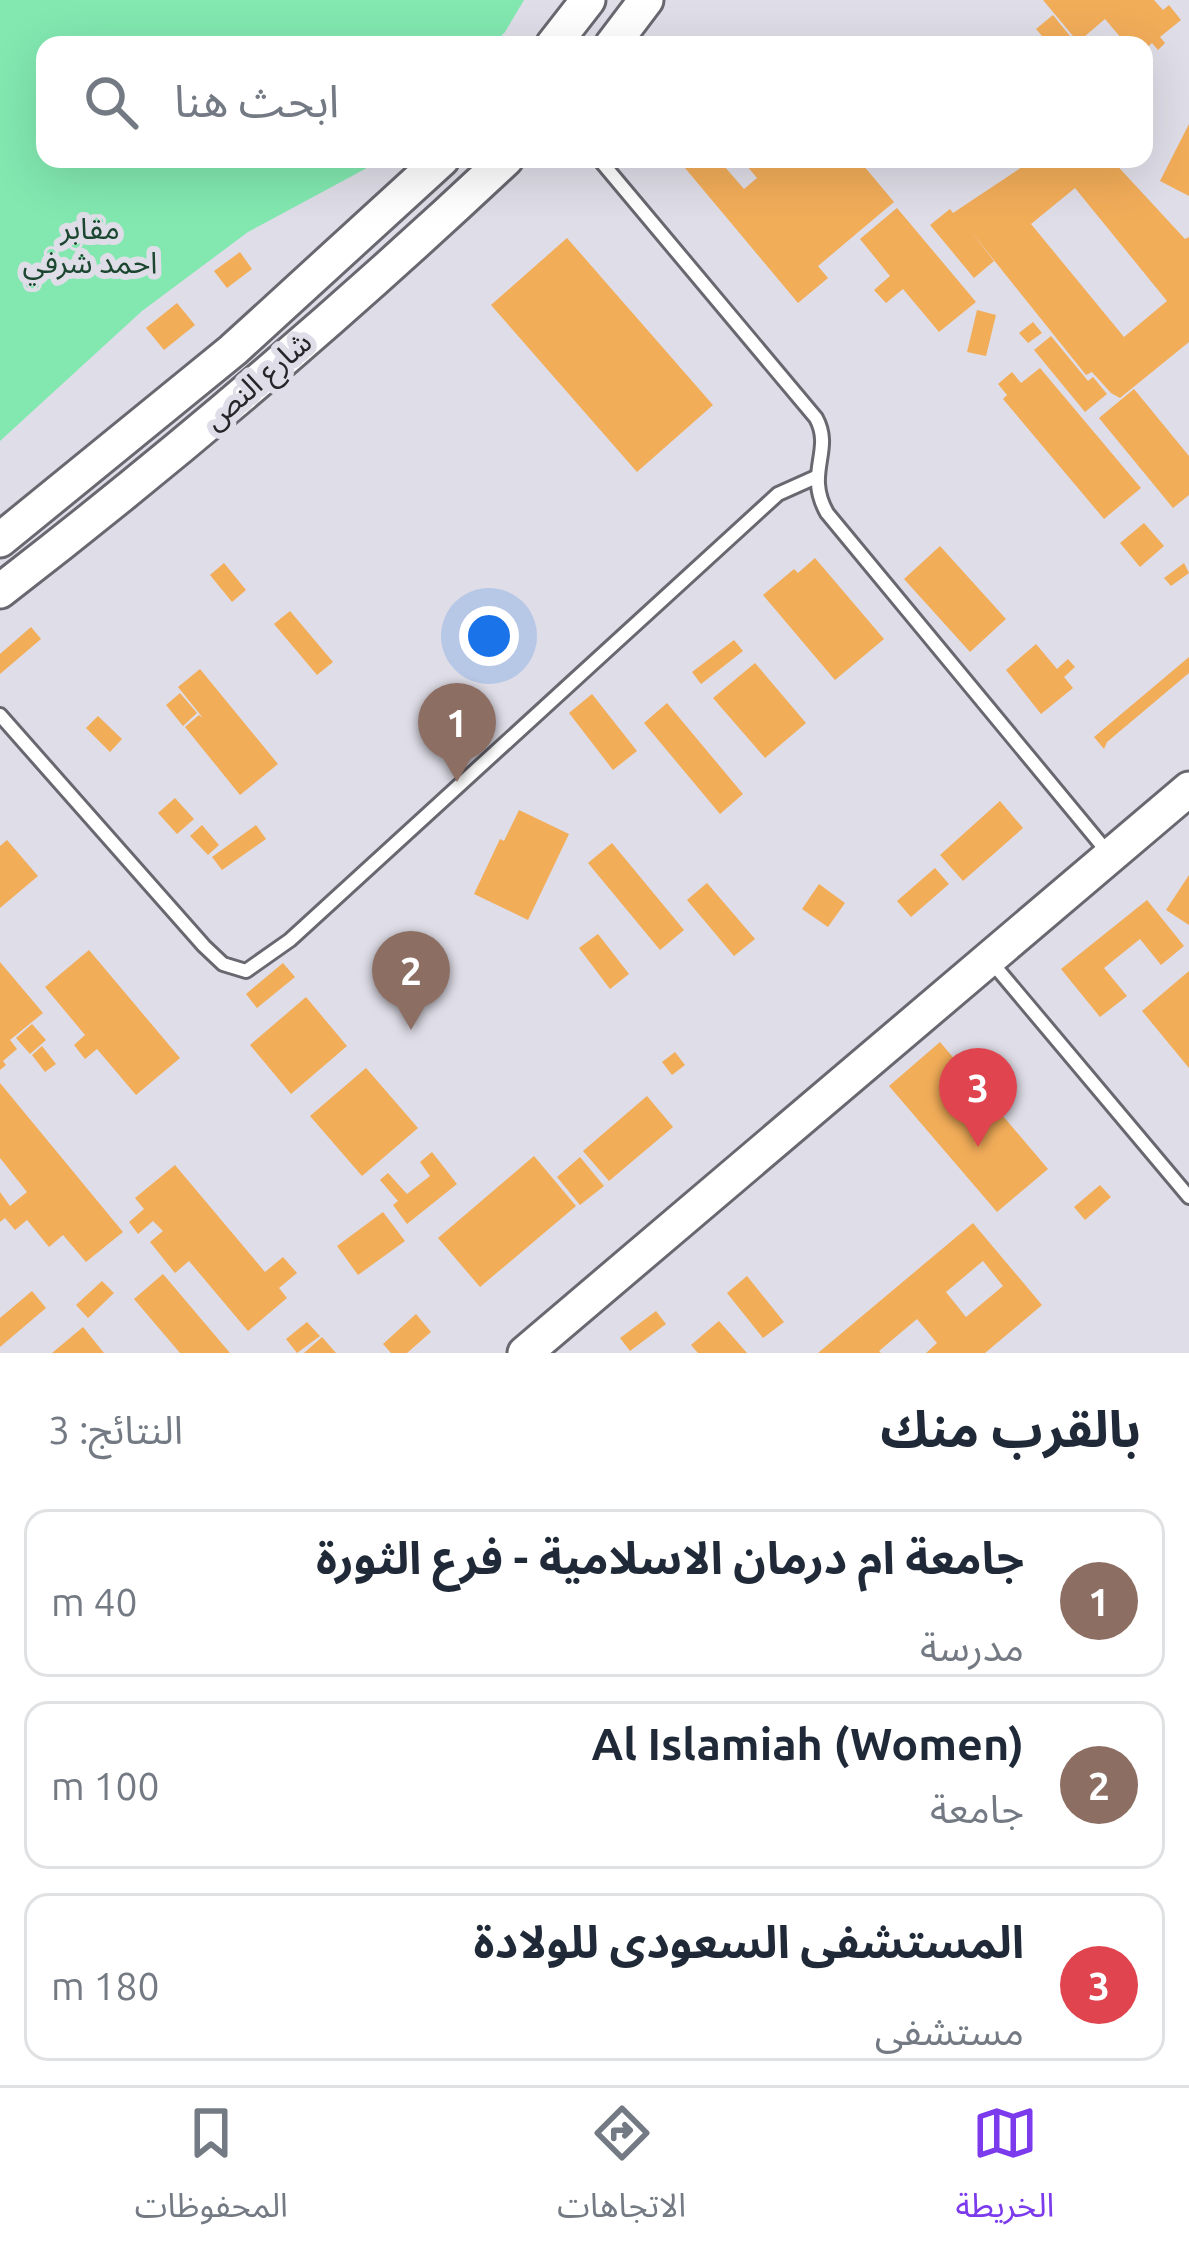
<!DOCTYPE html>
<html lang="ar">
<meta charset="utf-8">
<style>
:root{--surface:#fff;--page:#f6f6f7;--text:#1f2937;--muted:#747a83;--line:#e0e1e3;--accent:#7c3aed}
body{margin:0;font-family:Ubuntu,"Noto Sans Arabic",sans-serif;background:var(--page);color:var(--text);direction:rtl}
.you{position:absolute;left:489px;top:636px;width:42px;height:42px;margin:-30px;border:9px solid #fff;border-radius:50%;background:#1a73e8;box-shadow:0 0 0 18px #1a73e833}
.badge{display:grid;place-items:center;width:78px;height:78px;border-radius:50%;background:var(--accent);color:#fff;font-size:39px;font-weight:700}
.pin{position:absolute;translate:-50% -99px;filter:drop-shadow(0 3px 6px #0008)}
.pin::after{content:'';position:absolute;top:63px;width:42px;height:36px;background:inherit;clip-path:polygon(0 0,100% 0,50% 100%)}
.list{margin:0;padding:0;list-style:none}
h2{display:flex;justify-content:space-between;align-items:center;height:156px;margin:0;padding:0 48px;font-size:51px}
h2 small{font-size:39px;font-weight:400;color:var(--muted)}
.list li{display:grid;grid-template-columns:78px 1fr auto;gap:36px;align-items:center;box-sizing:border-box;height:168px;margin:0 24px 24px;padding:0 24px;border:3px solid var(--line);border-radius:24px}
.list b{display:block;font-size:45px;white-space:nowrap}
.list p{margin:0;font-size:39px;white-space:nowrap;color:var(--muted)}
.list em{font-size:39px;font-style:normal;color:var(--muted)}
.icon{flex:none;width:66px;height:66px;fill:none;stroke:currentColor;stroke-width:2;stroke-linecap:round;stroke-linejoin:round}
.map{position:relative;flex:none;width:1189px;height:1353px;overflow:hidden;direction:ltr}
.search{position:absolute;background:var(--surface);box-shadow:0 12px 48px #0002;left:36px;right:36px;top:36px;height:132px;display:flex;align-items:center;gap:30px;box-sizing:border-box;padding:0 42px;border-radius:24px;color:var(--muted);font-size:45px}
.sheet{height:732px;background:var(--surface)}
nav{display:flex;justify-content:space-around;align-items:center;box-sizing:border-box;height:168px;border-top:3px solid var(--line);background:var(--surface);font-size:33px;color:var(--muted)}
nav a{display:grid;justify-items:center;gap:6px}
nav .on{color:var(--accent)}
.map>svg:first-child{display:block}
</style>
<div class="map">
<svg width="1189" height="1353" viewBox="0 0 1189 1353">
<rect width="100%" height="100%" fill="#dfdde7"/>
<!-- green -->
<polygon fill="#82e8b0" points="0,0 524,0 505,32 492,45 45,45 45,159 375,159 365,169 248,232 142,311 0,441"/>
<!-- building -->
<g fill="#f2ad59" fill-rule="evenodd">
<polygon points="1043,0 1154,0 1163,10 1169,5 1181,20 1160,37 1165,43 1158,50 1152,43 1144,50 1144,45 1127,45 1105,19 1078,42"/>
<polygon points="1053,15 1074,41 1069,45 1050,45 1036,29"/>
<polygon points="1189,124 1189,196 1160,181"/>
<polygon points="696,159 718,159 744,189 757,178 741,159 858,159 894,202 818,266 828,278 798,303 685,168"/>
<path d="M 1034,159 L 1111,159 L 1185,239 L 1189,237 L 1189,342 L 1120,398 L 1111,393 L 1092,372 L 1086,375 L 969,229 L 994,261 L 974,278 L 930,225 L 950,209 L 953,213 ZM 1075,188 L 1167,301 L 1124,337 L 1031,224 Z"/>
<polygon points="897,208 976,302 939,332 903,289 886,303 874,290 890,276 860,239"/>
<polygon points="567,238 713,405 637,472 491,305"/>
<polygon points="240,252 252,269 227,288 214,271"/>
<polygon points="177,303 195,325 164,350 146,328"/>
<polygon points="977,310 996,315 986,356 967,352"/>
<polygon points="1033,322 1042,333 1028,343 1019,333"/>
<polygon points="1051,336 1088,381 1093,377 1107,394 1085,412 1034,350"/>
<polygon points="1040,368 1141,488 1104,519 1003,399 1007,395 998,384 1012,372 1021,383"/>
<polygon points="1134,389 1189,456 1189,495 1173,508 1099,418"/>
<polygon points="1144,523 1164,546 1140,567 1120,543"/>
<polygon points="940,546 1006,619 970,652 904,579"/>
<polygon points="815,558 884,639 835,680 763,595 794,569 798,573"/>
<polygon points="224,563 246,590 232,602 210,575"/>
<polygon points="1184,563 1189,573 1171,586 1164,578"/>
<polygon points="290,611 333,662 317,675 274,624"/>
<polygon points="31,627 41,639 0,674 0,654"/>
<polygon points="734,640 743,651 701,684 692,672"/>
<polygon points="1036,644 1057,669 1068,659 1075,667 1064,677 1073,688 1041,714 1006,670"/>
<polygon points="1189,657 1189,673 1107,742 1104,749 1094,737"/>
<polygon points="755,663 806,723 765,758 713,698"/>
<polygon points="200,669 278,764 240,795 185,727 199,715 203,718 178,687"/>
<polygon points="180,693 197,713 183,726 166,705"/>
<polygon points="592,694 637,751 613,770 569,713"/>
<polygon points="667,703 743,794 720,814 644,723"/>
<polygon points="98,716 122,739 110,752 86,728"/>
<polygon points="175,798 194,819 177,834 158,813"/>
<polygon points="1000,801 1023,828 963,881 940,855"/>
<polygon points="519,810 569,834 528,920 474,894 500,839 504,841"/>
<polygon points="202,825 219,845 208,855 190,836"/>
<polygon points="256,825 266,839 222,870 212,857"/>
<polygon points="7,840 38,876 0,908 0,846"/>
<polygon points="612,843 684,930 660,950 588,863"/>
<polygon points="935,868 949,884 911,917 897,901"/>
<polygon points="1189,875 1189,925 1166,910"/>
<polygon points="707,883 755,939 734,956 687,900"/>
<polygon points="819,884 845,903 828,927 802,909"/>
<polygon points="1147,900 1184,946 1161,965 1140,939 1104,968 1127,996 1100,1017 1061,969"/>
<polygon points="598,934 629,974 610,989 579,948"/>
<polygon points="89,950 180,1058 136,1095 97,1049 85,1059 74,1045 85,1035 45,987"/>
<polygon points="0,962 43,1013 10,1040 17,1049 3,1061 6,1065 0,1070"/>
<polygon points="283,963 295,977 257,1008 246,994"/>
<polygon points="1189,971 1189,1068 1142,1011"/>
<polygon points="306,997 347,1046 291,1094 250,1045"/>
<polygon points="32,1024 46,1040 30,1054 16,1038"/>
<polygon points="940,1042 1048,1169 997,1212 889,1086"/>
<polygon points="42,1046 56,1064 45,1072 32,1055"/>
<polygon points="675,1052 685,1065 672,1075 662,1062"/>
<polygon points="366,1068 418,1128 362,1176 310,1116"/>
<polygon points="0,1083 123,1232 86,1262 63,1235 49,1247 27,1220 15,1230 5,1218 0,1222 0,1192 10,1206 27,1192 0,1158"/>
<polygon points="647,1096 673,1127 609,1181 583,1151"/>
<polygon points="432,1152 457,1184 407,1224 393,1205 398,1201 380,1180 388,1173 407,1194 430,1176 420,1162"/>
<polygon points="534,1156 576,1206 480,1287 438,1238"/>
<polygon points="580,1157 604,1186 580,1205 557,1177"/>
<polygon points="175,1165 265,1272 283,1257 297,1273 279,1288 287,1298 248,1331 189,1261 175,1273 150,1242 163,1231 153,1221 138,1234 129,1222 144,1209 135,1198"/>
<polygon points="1100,1185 1111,1197 1085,1220 1074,1207"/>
<polygon points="383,1212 405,1241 358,1275 337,1246"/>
<path d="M 973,1223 L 1042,1305 L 985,1353 L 926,1353 L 937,1343 L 917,1319 L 879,1351 L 881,1353 L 818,1353 ZM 983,1261 L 1003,1286 L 966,1317 L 946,1292 Z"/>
<polygon points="163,1274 230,1353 180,1353 134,1299"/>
<polygon points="747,1276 784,1322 763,1338 727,1293"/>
<polygon points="102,1281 114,1293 88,1318 76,1305"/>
<polygon points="32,1291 46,1308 0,1347 0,1318"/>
<polygon points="656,1311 666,1324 630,1351 620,1338"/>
<polygon points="416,1314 431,1332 407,1353 391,1353 383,1344"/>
<polygon points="719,1321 747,1353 698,1353 691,1345"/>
<polygon points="307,1322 320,1336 297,1353 286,1339"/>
<polygon points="83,1327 104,1353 52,1353"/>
<polygon points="322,1337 336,1353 304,1353"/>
</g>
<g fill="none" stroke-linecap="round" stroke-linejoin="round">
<defs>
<g id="lane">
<path d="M 599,159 L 816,418 C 834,451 804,472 827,513 L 1109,854"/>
<polyline points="0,715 204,946 223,964 246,971 290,940 778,494 816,477"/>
<polyline points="989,959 1189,1197"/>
</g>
<g id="secondary">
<polyline points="553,45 588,0"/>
<polyline points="612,45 646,0"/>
<polyline points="0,540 233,350 442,159"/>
<path d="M 0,591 C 175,456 344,311 506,159"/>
<polyline points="525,1353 1189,789"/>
</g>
</defs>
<!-- lane casing -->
<use href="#lane" stroke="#69676f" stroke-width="18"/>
<!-- secondary casing -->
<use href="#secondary" stroke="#69676f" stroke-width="39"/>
<!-- lane -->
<use href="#lane" stroke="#fff" stroke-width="12"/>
<!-- secondary -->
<use href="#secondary" stroke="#fff" stroke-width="33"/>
</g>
<g text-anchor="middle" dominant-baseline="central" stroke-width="12" stroke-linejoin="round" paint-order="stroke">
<!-- park labels -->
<g font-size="30" fill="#1b4730" stroke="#dfdde7">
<text x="90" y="228">مقابر<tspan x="90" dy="34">احمد شرفي</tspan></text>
</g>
<!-- street labels -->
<g font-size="30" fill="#262529" stroke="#dfdde7">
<text transform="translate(257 380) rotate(-41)">شارع النص</text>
</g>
</g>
</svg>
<div class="you"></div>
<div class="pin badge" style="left:457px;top:782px;background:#8d6e63">1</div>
<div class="pin badge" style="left:411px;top:1030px;background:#8d6e63">2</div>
<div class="pin badge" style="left:978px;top:1147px;background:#e0444e">3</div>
<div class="search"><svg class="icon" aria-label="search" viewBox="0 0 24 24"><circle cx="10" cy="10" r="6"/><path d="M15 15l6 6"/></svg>ابحث هنا</div>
</div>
<section class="sheet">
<h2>بالقرب منك<small>النتائج: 3</small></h2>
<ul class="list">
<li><span class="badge" style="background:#8d6e63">1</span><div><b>جامعة ام درمان الاسلامية - فرع الثورة</b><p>مدرسة</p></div><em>40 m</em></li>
<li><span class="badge" style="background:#8d6e63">2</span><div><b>Al Islamiah (Women)</b><p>جامعة</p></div><em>100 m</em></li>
<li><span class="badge" style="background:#e0444e">3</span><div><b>المستشفى السعودى للولادة</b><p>مستشفى</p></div><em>180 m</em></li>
</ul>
</section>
<nav>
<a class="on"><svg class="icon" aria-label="map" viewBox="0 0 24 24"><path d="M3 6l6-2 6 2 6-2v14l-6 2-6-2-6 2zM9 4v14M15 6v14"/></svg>الخريطة</a>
<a><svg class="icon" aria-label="directions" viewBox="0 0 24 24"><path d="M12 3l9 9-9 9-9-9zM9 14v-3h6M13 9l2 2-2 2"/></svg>الاتجاهات</a>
<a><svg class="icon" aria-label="saved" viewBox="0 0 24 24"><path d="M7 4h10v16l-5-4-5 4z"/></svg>المحفوظات</a>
</nav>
